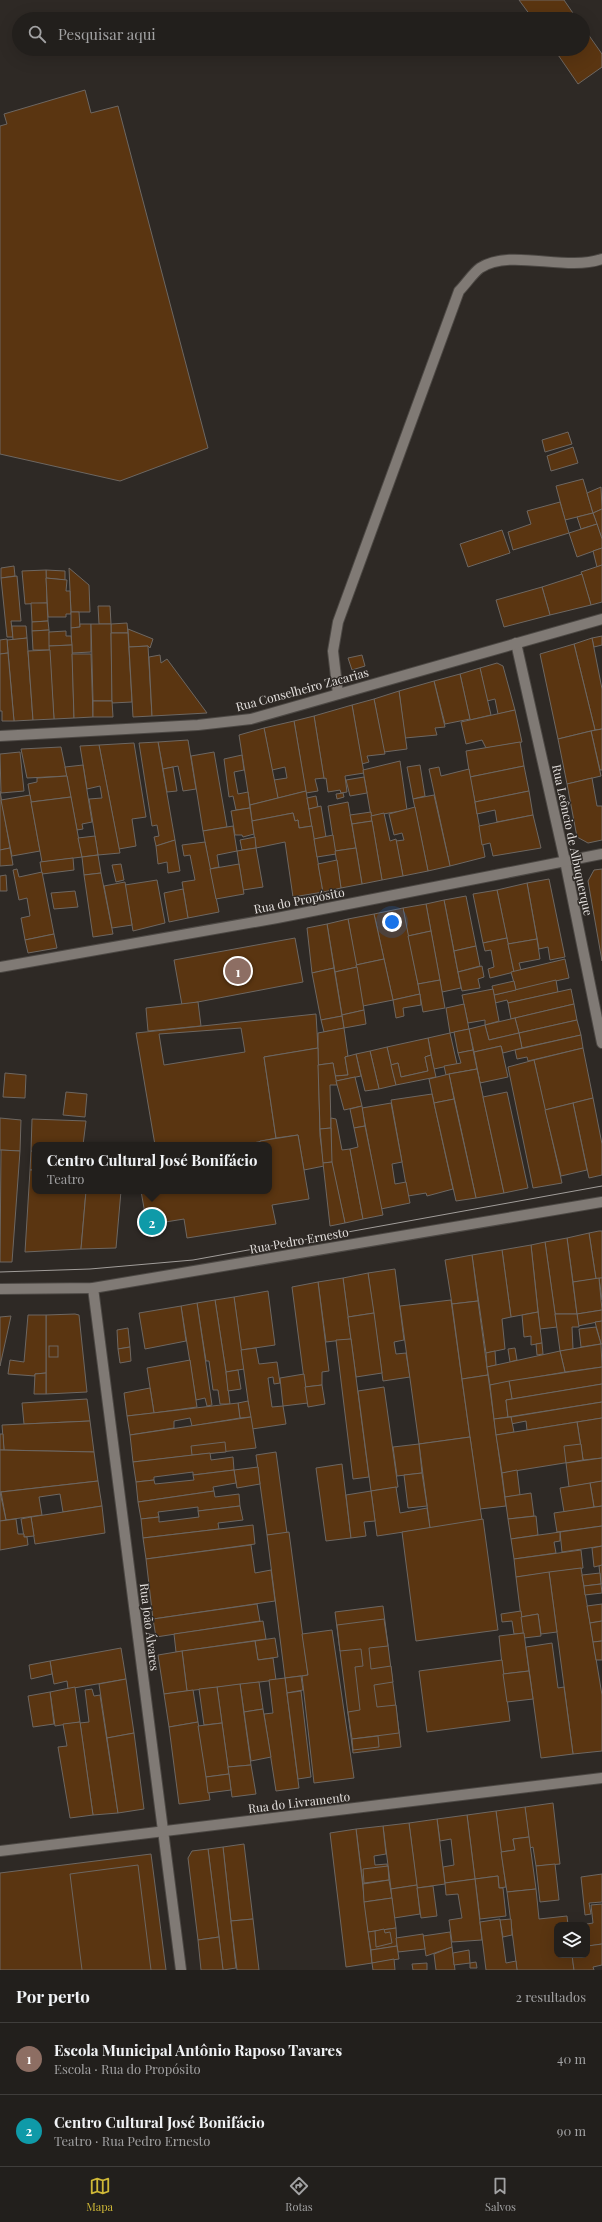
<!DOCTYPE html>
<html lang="pt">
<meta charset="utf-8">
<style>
:root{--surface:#221f1c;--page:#2a2725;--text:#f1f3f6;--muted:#a2a2a3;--line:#3f3d3b;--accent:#cfb837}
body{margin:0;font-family:"Playfair Display",serif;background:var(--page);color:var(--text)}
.controls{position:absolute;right:12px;bottom:12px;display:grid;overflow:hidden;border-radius:8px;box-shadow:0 4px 16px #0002}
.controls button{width:36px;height:36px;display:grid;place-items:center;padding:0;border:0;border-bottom:1px solid var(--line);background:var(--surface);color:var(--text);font:20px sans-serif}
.you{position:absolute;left:392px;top:922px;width:14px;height:14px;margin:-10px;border:3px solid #fff;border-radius:50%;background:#1a73e8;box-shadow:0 0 0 6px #1a73e833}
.badge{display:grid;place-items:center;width:26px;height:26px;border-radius:50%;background:var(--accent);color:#fff;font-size:13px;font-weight:700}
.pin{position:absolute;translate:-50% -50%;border:2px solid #fff;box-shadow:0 1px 4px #0006}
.popup{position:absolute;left:32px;top:1142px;width:240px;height:52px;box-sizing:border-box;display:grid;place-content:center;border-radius:8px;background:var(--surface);filter:drop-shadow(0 1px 3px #0005);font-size:13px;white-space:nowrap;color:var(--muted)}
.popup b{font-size:15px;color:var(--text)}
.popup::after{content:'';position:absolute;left:50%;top:100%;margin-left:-8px;border:8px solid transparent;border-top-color:var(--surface)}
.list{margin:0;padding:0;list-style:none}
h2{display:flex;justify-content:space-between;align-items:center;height:52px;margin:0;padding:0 16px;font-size:17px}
h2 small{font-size:13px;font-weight:400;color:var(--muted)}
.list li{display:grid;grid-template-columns:26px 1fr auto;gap:12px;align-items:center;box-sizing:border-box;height:72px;padding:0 16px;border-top:1px solid var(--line)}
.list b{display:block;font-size:15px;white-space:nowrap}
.list p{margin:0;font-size:13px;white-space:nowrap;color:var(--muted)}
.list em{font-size:13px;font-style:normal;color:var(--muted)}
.icon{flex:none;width:22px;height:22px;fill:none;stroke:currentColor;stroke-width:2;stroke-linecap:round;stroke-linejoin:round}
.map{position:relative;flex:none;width:602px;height:1970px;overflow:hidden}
.search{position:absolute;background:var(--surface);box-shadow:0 4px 16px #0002;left:12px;right:12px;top:12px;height:44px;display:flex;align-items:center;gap:10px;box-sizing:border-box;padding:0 14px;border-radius:22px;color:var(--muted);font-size:15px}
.sheet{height:196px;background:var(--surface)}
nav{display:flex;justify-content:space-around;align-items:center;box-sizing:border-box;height:56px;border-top:1px solid var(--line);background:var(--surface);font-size:11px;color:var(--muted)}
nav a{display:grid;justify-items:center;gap:2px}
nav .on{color:var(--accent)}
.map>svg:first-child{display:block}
</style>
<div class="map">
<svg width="602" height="1970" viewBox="0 0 602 1970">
<rect width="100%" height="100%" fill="#2e2925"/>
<!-- building -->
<g fill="#5a3511" stroke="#6d6762" fill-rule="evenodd">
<polygon points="519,0 564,0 577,19 533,19"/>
<polygon points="583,27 602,54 602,67 578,84 554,49 583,49"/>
<polygon points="85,90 91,113 118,106 208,448 120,481 0,454 0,126 7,124 4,114"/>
<polygon points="568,432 572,444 545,452 542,440"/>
<polygon points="573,447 578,463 551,471 547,456"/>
<polygon points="583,479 593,513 565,520 556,486"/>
<polygon points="601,487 602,509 593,513 587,493"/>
<polygon points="560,502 569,533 513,550 508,532 531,524 527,511"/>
<polygon points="602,509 602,539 593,513"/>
<polygon points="593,513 597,524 581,529 577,517"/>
<polygon points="597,524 602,539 602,548 577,557 569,533"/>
<polygon points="502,530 510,553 468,567 460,544"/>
<polygon points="602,548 602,565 597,567 593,551"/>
<polygon points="602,565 602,602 591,605 581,572"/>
<polygon points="14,566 15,576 1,578 1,568"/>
<polygon points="69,568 89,585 90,612 71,612"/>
<polygon points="46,570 65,571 65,580 46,578"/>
<polygon points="46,570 47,603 25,604 22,571"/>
<polygon points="582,574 591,605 550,615 542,587"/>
<polygon points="17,576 21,621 11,621 13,637 7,637 1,578"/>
<polygon points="46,578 67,580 66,591 70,591 71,614 66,614 66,617 48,617"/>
<polygon points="542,587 550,615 504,627 496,600"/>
<polygon points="31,603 47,603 48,621 32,622"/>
<polygon points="98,606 110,606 111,624 99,624"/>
<polygon points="71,612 79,612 80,627 71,628"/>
<polygon points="48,621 49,630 32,631 32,622"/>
<polygon points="127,623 128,633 111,633 111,624"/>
<polygon points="80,624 91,624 91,652 72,653 71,628 80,627"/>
<polygon points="91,624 111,624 112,701 93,701"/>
<polygon points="12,626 26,626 27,638 13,640"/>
<polygon points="128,629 153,639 150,648 148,646 129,647"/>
<polygon points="49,630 50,650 33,650 32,631"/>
<polygon points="66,631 66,636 71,636 72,645 49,646 49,632"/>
<polygon points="111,633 128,633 132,702 112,703"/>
<polygon points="602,636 602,645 594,647 592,638"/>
<polygon points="27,638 33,720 14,721 7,640"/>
<polygon points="592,638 602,689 602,729 595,730 574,644"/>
<polygon points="7,639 8,653 0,654 0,640"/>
<polygon points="574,644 595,730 558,739 540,654"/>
<polygon points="72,645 74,718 54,719 49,646"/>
<polygon points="148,646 152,716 133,717 129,647"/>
<polygon points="50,650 54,719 33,720 28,651"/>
<polygon points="8,653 14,721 2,721 2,711 0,711 0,654"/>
<polygon points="72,654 91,654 93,717 74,718"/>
<polygon points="160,655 161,663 167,659 207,713 152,716 149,657"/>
<polygon points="362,655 365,666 352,670 348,658"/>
<polygon points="497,663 503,666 515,710 498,714 495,699 487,701 480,668"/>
<polygon points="480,668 491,715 470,720 460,674"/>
<polygon points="460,674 470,719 445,724 434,681"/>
<polygon points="434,681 445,727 435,728 437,735 405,738 399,691"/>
<polygon points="399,691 407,749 384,752 374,699"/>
<polygon points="374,699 385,754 367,756 369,762 362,764 352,705"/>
<polygon points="93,701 112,701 113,717 93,717"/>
<polygon points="352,705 364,773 345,776 347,792 341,793 340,790 328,792 326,778 324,779 314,716"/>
<polygon points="515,710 522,742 486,748 482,740 466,744 461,722"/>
<polygon points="314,716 324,778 315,779 318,791 306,793 294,721"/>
<polygon points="294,721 306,791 278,798 274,780 287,778 285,767 272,770 264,728"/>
<polygon points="264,728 278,798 250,805 239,735"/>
<polygon points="602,729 602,770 600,770 591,731"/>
<polygon points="591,731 601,776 567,784 558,739"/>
<polygon points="188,740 196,789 183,791 178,766 163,769 158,742"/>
<polygon points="158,742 175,840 156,846 154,837 159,836 157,825 152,826 139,743"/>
<polygon points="520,742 524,766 470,777 466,751"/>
<polygon points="134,743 146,817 132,819 136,846 119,849 99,745"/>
<polygon points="99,745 120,853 98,855 89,799 102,798 100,786 87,789 80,746"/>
<polygon points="61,747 67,776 27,778 21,749"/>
<polygon points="20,752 24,791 1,793 0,754"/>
<polygon points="214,752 227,827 203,831 191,756"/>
<polygon points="242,755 244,770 234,772 238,794 248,792 250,808 236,810 233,796 229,797 224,759"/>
<polygon points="400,761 407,810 371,816 363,770"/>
<polygon points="83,765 92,822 82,824 83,829 77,830 65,767"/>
<polygon points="420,765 425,796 413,799 407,767"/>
<polygon points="524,766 529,791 475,802 470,777"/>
<polygon points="173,767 177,791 167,792 163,769"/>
<polygon points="439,767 441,776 469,769 485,857 450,866 429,769"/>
<polygon points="67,776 71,797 31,802 28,784 37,782 37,778"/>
<polygon points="364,777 367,793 350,796 346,780"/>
<polygon points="592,778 597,806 602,806 602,840 588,843 577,837 567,784"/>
<polygon points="0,791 10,848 0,850"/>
<polygon points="306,791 312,826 299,828 298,820 295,821 293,813 252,821 250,805"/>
<polygon points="529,791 533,815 497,822 495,810 477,814 475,802"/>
<polygon points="343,793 344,797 337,799 336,794"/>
<polygon points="30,795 40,851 12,856 1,800"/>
<polygon points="434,795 450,866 428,871 413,799"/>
<polygon points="316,796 318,807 309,809 307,798"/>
<polygon points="71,797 82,857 42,862 31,802"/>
<polygon points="348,802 356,848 335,851 328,806"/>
<polygon points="321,806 326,837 314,839 309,809"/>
<polygon points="415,807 428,871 403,876 396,841 404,840 402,833 394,835 389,814"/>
<polygon points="250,808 254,834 243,837 242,835 235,835 231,811"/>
<polygon points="371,812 372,821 352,824 350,815"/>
<polygon points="293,813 295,821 298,820 299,828 312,826 323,892 293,897 285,842 256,848 252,821"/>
<polygon points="384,813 390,841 396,839 403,876 382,880 371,816"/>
<polygon points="533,815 541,848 493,856 490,843 482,845 479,826"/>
<polygon points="372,821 382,880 362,884 352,824"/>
<polygon points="233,826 237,851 217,855 219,867 210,869 203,831"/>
<polygon points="333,835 336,854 317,857 314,839"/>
<polygon points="95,836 98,855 82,857 78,838"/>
<polygon points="255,837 256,848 242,850 240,840"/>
<polygon points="175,840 180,871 168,873 167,862 158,864 156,846"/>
<polygon points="205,842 219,912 188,918 182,882 195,880 190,855 184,856 182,845"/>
<polygon points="10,848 13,865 0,866 0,850"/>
<polygon points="256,848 263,887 243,890 237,851"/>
<polygon points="356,848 362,884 341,888 335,851"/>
<polygon points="98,855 101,873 84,875 82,857"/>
<polygon points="73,858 74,870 42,874 40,862"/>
<polygon points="337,860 341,888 323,892 318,864"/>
<polygon points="121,864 124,880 116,882 112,865"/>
<polygon points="239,864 244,894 216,899 210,869"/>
<polygon points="17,869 19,877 42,872 54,934 25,940 21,918 30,916 27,898 19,900 13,870"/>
<polygon points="602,869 602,961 588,881 594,870"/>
<polygon points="101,873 113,934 93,937 84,875"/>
<polygon points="6,875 7,891 0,891 0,876"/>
<polygon points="549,879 565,957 550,960 548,947 539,949 527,883"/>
<polygon points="157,880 165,923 133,931 125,885"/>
<polygon points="125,882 132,925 112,928 104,886"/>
<polygon points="527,883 537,939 508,944 497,890"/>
<polygon points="183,889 188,918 169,922 164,893"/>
<polygon points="497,890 507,938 483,943 473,894"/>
<polygon points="75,891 78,907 54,909 51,893"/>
<polygon points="466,896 476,946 454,951 444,900"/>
<polygon points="444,900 461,988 442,992 426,904"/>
<polygon points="426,904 431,931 408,936 403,908"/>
<polygon points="403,908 420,994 393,1000 374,914"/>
<polygon points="374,914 384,959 356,965 348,919"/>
<polygon points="348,919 357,967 335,972 327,924"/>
<polygon points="327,924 334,968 312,973 307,928"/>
<polygon points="431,931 440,980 418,984 408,936"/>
<polygon points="54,934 57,948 28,953 25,940"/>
<polygon points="295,938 303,982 182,1005 174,960"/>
<polygon points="507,938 514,972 490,978 488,969 494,967 491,950 485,951 483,943"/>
<polygon points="537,939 540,959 519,963 521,970 514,972 508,944"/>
<polygon points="476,946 480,966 458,972 454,951"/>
<polygon points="384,959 393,1000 363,1006 356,965"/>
<polygon points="565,959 569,978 516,990 511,972"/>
<polygon points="482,966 484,977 478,979 480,988 462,991 458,972"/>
<polygon points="357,967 364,1010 342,1015 335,972"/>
<polygon points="334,968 342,1016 321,1020 312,973"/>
<polygon points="440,980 445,1008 423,1012 418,984"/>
<polygon points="556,980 558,992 508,1003 507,1000 495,1003 494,995"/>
<polygon points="514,981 516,990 494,995 492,986"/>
<polygon points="493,989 499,1021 485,1025 485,1020 468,1023 462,995"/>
<polygon points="571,989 574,1004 511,1019 508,1003"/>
<polygon points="420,994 421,1005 403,1008 404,1016 396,1018 393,1000"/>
<polygon points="198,1002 201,1026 148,1031 146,1008"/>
<polygon points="464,1004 469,1029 450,1033 446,1008"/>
<polygon points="574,1004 577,1020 519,1033 515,1018"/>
<polygon points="364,1010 366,1024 344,1028 342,1015"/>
<path d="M 316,1014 L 318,1048 L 264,1057 L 276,1138 L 244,1145 L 155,1145 L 136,1033 ZM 241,1028 L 245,1052 L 164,1065 L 159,1034 Z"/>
<polygon points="342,1016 344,1028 324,1032 321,1020"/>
<polygon points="515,1018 519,1033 489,1040 485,1025"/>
<polygon points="577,1020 581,1035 522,1048 519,1033"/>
<polygon points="485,1025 489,1040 519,1033 522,1048 503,1053 501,1046 474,1052 469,1029"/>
<polygon points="344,1028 348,1056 345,1057 348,1075 335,1076 333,1063 318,1065 318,1033"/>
<polygon points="469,1029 473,1050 458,1053 454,1032"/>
<polygon points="450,1033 457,1064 434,1069 428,1038"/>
<polygon points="581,1035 583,1048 528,1061 527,1057 517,1059 515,1050"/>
<polygon points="428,1038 431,1055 425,1057 428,1071 401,1077 398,1063 391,1065 387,1047"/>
<polygon points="501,1046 508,1077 480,1083 474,1052"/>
<polygon points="387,1047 396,1085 379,1089 370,1051"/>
<polygon points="318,1048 320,1136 324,1166 304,1170 298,1135 276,1138 264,1057"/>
<polygon points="583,1048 593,1098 545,1110 534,1060"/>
<polygon points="473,1050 477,1069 446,1075 444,1066 461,1063 458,1053"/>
<polygon points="370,1051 379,1089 365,1091 356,1054"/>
<polygon points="356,1054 361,1076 336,1081 335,1076 348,1075 345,1057"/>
<polygon points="431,1055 436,1077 396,1085 391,1065 398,1063 401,1077 428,1071 425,1057"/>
<polygon points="534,1060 562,1183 533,1188 508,1067"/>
<polygon points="333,1063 337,1085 330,1085 331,1128 320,1129 318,1065"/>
<polygon points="477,1069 503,1190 475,1195 449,1074"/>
<polygon points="477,1069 504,1193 476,1198 449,1074"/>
<polygon points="5,1073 26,1075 25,1098 3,1097"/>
<polygon points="449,1074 454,1099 434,1103 429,1079"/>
<polygon points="355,1077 362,1106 344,1110 336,1081"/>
<polygon points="66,1092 87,1094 85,1117 63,1115"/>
<polygon points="507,1092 528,1188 504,1193 483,1097"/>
<polygon points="432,1094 453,1189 427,1196 426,1193 408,1196 391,1100"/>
<polygon points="593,1098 602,1144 602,1175 589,1178 573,1103"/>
<polygon points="454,1099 476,1198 456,1201 434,1103"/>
<polygon points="391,1103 402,1162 392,1164 395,1184 406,1182 410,1203 381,1209 362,1108"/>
<polygon points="573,1103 587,1170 561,1176 545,1110"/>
<polygon points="362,1106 365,1126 354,1128 350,1109"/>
<polygon points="0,1118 21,1120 20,1151 0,1150"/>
<polygon points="331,1118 336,1119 342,1150 350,1149 363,1219 345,1223 331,1160"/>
<polygon points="32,1119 86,1121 83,1145 35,1145 35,1152 31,1151"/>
<polygon points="365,1126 383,1215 363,1219 350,1149 358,1147 354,1128"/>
<polygon points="331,1128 332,1162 323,1163 320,1129"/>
<polygon points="298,1135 309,1199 272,1205 276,1224 187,1238 184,1219 147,1225 141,1191 269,1191 269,1145 260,1145 260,1141"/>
<polygon points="1,1150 20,1151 12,1262 0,1262"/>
<polygon points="31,1151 35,1152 35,1170 30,1170"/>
<polygon points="332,1162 345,1223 330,1226 323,1163"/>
<polygon points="30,1170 35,1170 35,1191 86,1191 81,1249 25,1252"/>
<polygon points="86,1191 121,1191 116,1248 81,1249"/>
<polygon points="599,1231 602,1231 602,1278 596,1279 589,1233"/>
<polygon points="589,1233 596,1279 573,1282 567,1238"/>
<polygon points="567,1238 577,1314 555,1314 545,1242"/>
<polygon points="545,1242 557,1327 540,1329 531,1245"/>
<polygon points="531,1245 538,1312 511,1317 502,1250"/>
<polygon points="502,1250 511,1317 502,1319 505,1349 486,1353 472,1255"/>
<polygon points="472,1255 478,1301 452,1304 445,1260"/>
<polygon points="395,1269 404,1340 394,1342 396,1354 406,1353 410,1377 383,1381 368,1273"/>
<polygon points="368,1273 374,1313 348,1317 343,1278"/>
<polygon points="343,1278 351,1339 326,1342 318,1282"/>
<polygon points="599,1278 602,1278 602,1300"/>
<polygon points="599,1278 602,1310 577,1314 573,1282"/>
<polygon points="318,1282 329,1371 322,1372 322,1385 305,1387 292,1287"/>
<polygon points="268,1291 275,1345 241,1350 234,1297"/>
<polygon points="234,1297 244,1369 226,1372 215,1300"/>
<polygon points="215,1300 226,1372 230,1404 220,1404 218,1390 213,1390 209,1361 206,1361 197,1303"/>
<polygon points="451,1300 470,1437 419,1444 400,1306"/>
<polygon points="478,1301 488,1375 462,1379 452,1304"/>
<polygon points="197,1303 212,1405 207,1406 205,1398 196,1400 181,1306"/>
<polygon points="181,1306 186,1341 145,1349 139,1313"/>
<polygon points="602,1310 602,1321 578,1326 577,1314"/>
<polygon points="538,1312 542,1343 531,1345 531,1336 524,1337 522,1315"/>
<polygon points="374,1313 382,1373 356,1377 348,1317"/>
<polygon points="75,1314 79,1315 87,1392 46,1394 46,1315"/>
<polygon points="555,1314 577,1314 579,1327 572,1327 573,1349 560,1351"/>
<polygon points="28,1315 46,1315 46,1373 35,1374 35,1376 8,1374 10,1360 24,1362"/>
<polygon points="11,1316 0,1366 0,1317"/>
<polygon points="602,1321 602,1344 601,1344 595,1322"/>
<polygon points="596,1327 601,1344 581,1347 579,1329"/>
<polygon points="128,1328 130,1347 118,1349 117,1330"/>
<polygon points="351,1339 369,1477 353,1479 336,1340"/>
<polygon points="542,1343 543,1354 537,1355 536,1344"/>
<polygon points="601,1344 602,1367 565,1372 560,1351"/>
<rect x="49" y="1346" width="9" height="11"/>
<polygon points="130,1347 131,1361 120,1363 118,1349"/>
<polygon points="256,1348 259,1364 277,1362 280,1383 274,1384 273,1377 268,1378 272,1407 283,1406 286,1424 252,1429 241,1350"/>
<polygon points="515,1348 517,1360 510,1362 508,1349"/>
<polygon points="495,1351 496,1365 487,1367 486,1353"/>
<polygon points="560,1351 565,1372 490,1385 487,1367"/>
<polygon points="190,1360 197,1407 154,1413 147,1368"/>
<polygon points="602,1367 602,1384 512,1399 509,1381"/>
<polygon points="238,1370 241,1389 228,1391 226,1372"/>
<polygon points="46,1373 46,1394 34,1394 35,1374"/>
<polygon points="304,1374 308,1403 283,1406 280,1378"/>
<polygon points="488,1375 506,1506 480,1509 462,1379"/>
<polygon points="509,1381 512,1399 506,1400 508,1417 494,1419 490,1385"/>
<polygon points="602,1384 602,1402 508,1417 506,1400"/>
<polygon points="322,1385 325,1404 308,1407 305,1387"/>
<polygon points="384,1387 398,1487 371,1491 358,1391"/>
<polygon points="150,1388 154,1413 127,1416 124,1393"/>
<polygon points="87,1399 90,1421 24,1424 22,1403"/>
<polygon points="248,1401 251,1417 240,1418 238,1403"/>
<polygon points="602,1402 602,1418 527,1430 526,1421 511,1424 511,1417"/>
<polygon points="238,1403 240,1418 192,1426 190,1418 174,1421 174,1428 130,1435 127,1416"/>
<polygon points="251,1417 256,1448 133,1462 130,1435"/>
<polygon points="511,1417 514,1432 496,1435 494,1419"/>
<polygon points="602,1418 602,1458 583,1460 577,1422"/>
<polygon points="90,1421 94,1452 4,1450 2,1425"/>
<polygon points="577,1422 583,1460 502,1473 496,1435"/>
<polygon points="0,1434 3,1434 4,1450 0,1450"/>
<polygon points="470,1437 482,1520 430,1528 419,1444"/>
<polygon points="225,1442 226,1452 192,1455 191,1446"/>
<polygon points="419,1444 422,1473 397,1476 393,1447"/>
<polygon points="581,1444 583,1460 566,1463 564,1446"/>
<polygon points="0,1450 94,1452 98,1481 0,1492"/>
<polygon points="276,1452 287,1533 267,1535 256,1455"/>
<polygon points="210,1453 211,1460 233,1457 234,1470 193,1475 193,1472 154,1477 154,1480 136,1482 133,1462"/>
<polygon points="602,1458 602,1481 569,1487 566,1463"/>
<polygon points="342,1464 351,1538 326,1541 316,1468"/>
<polygon points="258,1467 260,1484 237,1488 234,1470"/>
<polygon points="234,1470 236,1483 213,1487 214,1491 138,1502 136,1482 154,1480 155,1484 194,1480 193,1475"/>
<polygon points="517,1470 520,1495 505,1497 502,1473"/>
<polygon points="422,1473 427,1506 408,1508 404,1475"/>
<polygon points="98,1481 102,1506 63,1512 60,1494 39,1497 42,1515 6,1520 1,1492"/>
<polygon points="602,1481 602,1506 594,1507 590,1483"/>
<polygon points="590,1483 594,1507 564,1512 560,1488"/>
<polygon points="396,1487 400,1513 427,1508 430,1528 377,1536 371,1491"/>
<polygon points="214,1491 215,1497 239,1494 240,1506 198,1511 198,1507 158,1512 159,1517 141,1519 138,1502"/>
<polygon points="371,1491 375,1521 364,1522 366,1536 351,1538 346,1495"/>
<polygon points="0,1492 6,1520 0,1521"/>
<polygon points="531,1493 534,1516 508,1519 505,1497"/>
<polygon points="102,1506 105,1533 35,1544 31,1517"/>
<polygon points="240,1506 243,1520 218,1523 219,1529 143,1538 141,1519 159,1517 159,1522 199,1517 198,1511"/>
<polygon points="602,1506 602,1526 557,1532 554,1513"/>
<polygon points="536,1516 538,1535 511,1539 508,1519"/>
<polygon points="31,1517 34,1536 24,1537 21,1519"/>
<polygon points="16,1519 18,1534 24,1534 24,1537 27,1537 28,1545 0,1550 0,1521"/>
<polygon points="483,1519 498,1630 416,1641 402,1532"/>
<polygon points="253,1525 255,1544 146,1559 143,1538"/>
<polygon points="602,1526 602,1546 562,1552 560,1532"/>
<polygon points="289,1532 308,1675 285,1678 267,1535"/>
<polygon points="560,1532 560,1541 554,1542 556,1553 514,1559 511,1539"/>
<polygon points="251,1545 255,1573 271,1570 275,1601 153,1619 146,1559"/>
<polygon points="602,1546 602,1565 594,1567 592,1548"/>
<polygon points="581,1550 583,1568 516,1577 514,1559"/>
<polygon points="602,1565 602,1584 601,1584 599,1566"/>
<polygon points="581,1568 602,1695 602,1751 573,1754 549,1572"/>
<polygon points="549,1572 557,1632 541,1634 538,1614 521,1617 516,1577"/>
<polygon points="600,1573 601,1584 584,1586 582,1575"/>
<polygon points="601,1584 602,1593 585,1595 584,1586"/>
<polygon points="257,1604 260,1621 156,1637 153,1619"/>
<polygon points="602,1604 602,1621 590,1623 587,1606"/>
<polygon points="383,1606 401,1747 353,1753 335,1612"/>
<polygon points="521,1611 524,1633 514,1634 512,1621 502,1622 501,1614"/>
<polygon points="538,1614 541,1636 524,1638 521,1617"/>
<polygon points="384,1619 388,1646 369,1648 371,1669 391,1666 393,1682 374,1685 377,1707 396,1705 399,1733 352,1739 348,1712 360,1710 355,1667 363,1666 361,1649 340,1651 337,1625"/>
<polygon points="263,1621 266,1639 176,1652 174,1634"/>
<polygon points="602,1621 602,1641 593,1642 590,1623"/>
<polygon points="332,1630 354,1778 314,1783 302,1676 308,1675 302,1634"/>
<polygon points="524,1633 529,1671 503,1674 499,1636"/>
<polygon points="275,1638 278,1657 258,1660 255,1641"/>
<polygon points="255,1641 258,1660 273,1658 276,1680 187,1691 182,1651"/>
<polygon points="602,1641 602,1660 596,1660 593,1642"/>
<polygon points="552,1643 558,1688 564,1687 573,1754 541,1758 526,1647"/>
<polygon points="121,1648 126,1679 68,1689 67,1681 54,1684 50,1661"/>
<polygon points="182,1651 187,1691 164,1694 158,1655"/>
<polygon points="502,1660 510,1721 427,1732 419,1671"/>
<polygon points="50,1661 52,1674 31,1679 29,1665"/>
<polygon points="529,1671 533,1699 507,1702 503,1674"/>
<polygon points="301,1676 303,1690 287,1693 285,1678"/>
<polygon points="285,1678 299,1788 276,1791 264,1714 273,1713 269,1680"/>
<polygon points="126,1679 134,1733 107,1738 99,1684"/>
<polygon points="259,1682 263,1709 244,1712 240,1684"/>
<polygon points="240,1684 251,1765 228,1767 217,1687"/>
<polygon points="75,1687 80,1722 55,1726 50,1692"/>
<polygon points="217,1687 222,1723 204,1725 199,1689"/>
<polygon points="92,1689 94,1696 100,1695 118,1813 93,1815 80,1723 89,1722 85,1690"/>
<polygon points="193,1690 198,1722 169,1727 164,1694"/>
<polygon points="301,1691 311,1777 298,1779 287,1693"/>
<polygon points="50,1692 54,1724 33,1727 28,1696"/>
<polygon points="263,1709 271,1757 251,1761 244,1712"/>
<polygon points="80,1722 93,1815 70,1818 58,1747 67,1746 63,1724"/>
<polygon points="198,1722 210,1800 179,1804 169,1727"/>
<polygon points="222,1723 229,1774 206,1777 198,1726"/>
<polygon points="134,1733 144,1809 118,1813 107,1738"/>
<polygon points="378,1736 379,1747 353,1750 352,1739"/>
<polygon points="251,1765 256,1794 232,1797 228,1767"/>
<polygon points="229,1774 231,1790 208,1793 206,1777"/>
<polygon points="553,1803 560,1864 536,1866 533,1847 530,1848 525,1807"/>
<polygon points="525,1807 529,1837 513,1839 515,1850 501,1852 496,1811"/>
<polygon points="496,1811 506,1887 499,1888 498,1876 475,1879 467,1815"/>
<polygon points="467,1815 475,1879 445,1883 443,1867 454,1865 451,1839 440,1841 437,1819"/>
<polygon points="437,1819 445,1884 417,1888 409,1823"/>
<polygon points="409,1823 417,1885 391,1889 383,1826"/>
<polygon points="383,1826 386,1854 374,1856 375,1865 387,1864 389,1880 363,1884 356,1829"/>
<polygon points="356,1829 372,1963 346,1967 330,1833"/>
<polygon points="529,1837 536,1889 507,1892 501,1852 515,1850 513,1839"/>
<polygon points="244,1844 253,1919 231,1921 223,1847"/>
<polygon points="223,1847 236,1968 223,1970 208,1849"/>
<polygon points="208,1849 219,1937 198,1940 188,1858 192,1851"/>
<polygon points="151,1854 166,1970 0,1970 0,1873"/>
<polygon points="555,1864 559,1900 540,1902 536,1866"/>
<polygon points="138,1865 151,1970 82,1970 70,1874"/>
<polygon points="388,1866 389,1880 364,1883 363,1869"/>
<polygon points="602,1874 602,1902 589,1903 591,1914 585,1915 581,1877"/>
<polygon points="498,1876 499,1888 503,1888 506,1916 480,1919 475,1879"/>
<polygon points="475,1879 482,1940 452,1942 449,1920 462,1918 458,1894 446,1895 445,1883"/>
<polygon points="389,1880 392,1898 364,1902 363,1884"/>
<polygon points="417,1885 420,1914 394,1918 391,1889"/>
<polygon points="433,1886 437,1916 421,1918 417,1888"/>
<polygon points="536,1889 539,1919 567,1916 568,1925 557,1925 557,1955 572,1955 574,1970 517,1970 507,1892"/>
<polygon points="392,1898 396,1928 368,1932 364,1902"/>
<polygon points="602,1904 602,1944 589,1946 587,1924 593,1923 591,1905"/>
<polygon points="253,1919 259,1970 237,1970 231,1921"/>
<polygon points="500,1919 506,1963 516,1961 517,1970 486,1970 480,1922"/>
<polygon points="511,1919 512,1935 503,1937 500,1920"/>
<polygon points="396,1928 397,1946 371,1950 368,1932"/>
<polygon points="384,1929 385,1933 390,1932 392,1943 376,1947 375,1931"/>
<polygon points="450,1932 452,1947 426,1956 423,1936"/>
<polygon points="423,1934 425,1949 398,1952 396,1938"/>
<polygon points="219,1937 223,1970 201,1970 198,1940"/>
<polygon points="602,1944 602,1965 593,1967 594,1970 574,1970 572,1955 587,1955 587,1946"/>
<polygon points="397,1946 399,1959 372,1963 371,1950"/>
<polygon points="452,1947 455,1970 436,1970 434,1954"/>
<polygon points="469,1950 470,1963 454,1965 453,1953"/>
<polygon points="394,1959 395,1970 373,1970 372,1963"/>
<polygon points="476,1962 477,1968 470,1968 470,1963"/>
<polygon points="427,1963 427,1970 413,1970 412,1964"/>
</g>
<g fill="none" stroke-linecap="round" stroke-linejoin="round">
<defs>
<g id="minor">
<polyline points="516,643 565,861 602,1043"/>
<path d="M 338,694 L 333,651 L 338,622 L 459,291 C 466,284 473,273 480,268 C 511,248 565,272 602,259"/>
<polyline points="0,736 198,725 251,719 602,619"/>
<polyline points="0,967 277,918 602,854"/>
<polyline points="93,1288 181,1970"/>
<polyline points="0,1289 93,1288 602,1202"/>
<polyline points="0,1851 602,1778"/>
</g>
</defs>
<!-- minor casing -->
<use href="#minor" stroke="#4c4844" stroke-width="12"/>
<!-- minor -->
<use href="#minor" stroke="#807a75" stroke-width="10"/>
<!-- tram -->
<polyline stroke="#a19d9a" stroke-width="1" points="0,1272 90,1269 193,1260 602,1186"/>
</g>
<g text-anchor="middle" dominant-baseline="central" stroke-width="3" stroke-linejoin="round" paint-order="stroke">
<!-- street labels -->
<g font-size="12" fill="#e4e0de" stroke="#2e2925">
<text transform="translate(302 689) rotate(-15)">Rua Conselheiro Zacarias</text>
<text transform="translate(573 840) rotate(78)">Rua Leôncio de Albuquerque</text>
<text transform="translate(299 900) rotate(-11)">Rua do Propósito</text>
<text transform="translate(299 1240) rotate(-10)">Rua Pedro Ernesto</text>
<text transform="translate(150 1627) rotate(83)">Rua João Álvares</text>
<text transform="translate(299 1802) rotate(-7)">Rua do Livramento</text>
</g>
</g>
</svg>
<div class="controls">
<button><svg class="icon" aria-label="layers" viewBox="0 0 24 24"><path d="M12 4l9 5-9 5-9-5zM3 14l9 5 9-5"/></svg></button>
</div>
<div class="you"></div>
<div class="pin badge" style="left:238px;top:971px;background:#8d6e63">1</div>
<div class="pin badge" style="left:152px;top:1222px;background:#0f9aa8">2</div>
<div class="popup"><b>Centro Cultural José Bonifácio</b>Teatro</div>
<div class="search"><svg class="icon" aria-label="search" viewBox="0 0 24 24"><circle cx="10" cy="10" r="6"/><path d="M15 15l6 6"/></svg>Pesquisar aqui</div>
</div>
<section class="sheet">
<h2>Por perto<small>2 resultados</small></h2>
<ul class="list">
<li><span class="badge" style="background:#8d6e63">1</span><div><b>Escola Municipal Antônio Raposo Tavares</b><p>Escola · Rua do Propósito</p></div><em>40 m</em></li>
<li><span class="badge" style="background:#0f9aa8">2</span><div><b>Centro Cultural José Bonifácio</b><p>Teatro · Rua Pedro Ernesto</p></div><em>90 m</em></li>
</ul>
</section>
<nav>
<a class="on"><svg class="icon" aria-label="map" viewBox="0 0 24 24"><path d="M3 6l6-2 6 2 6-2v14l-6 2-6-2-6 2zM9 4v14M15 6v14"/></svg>Mapa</a>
<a><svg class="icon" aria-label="directions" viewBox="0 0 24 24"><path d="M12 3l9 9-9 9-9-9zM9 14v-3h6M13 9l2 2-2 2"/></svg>Rotas</a>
<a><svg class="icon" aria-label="saved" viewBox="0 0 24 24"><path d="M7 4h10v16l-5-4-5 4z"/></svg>Salvos</a>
</nav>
